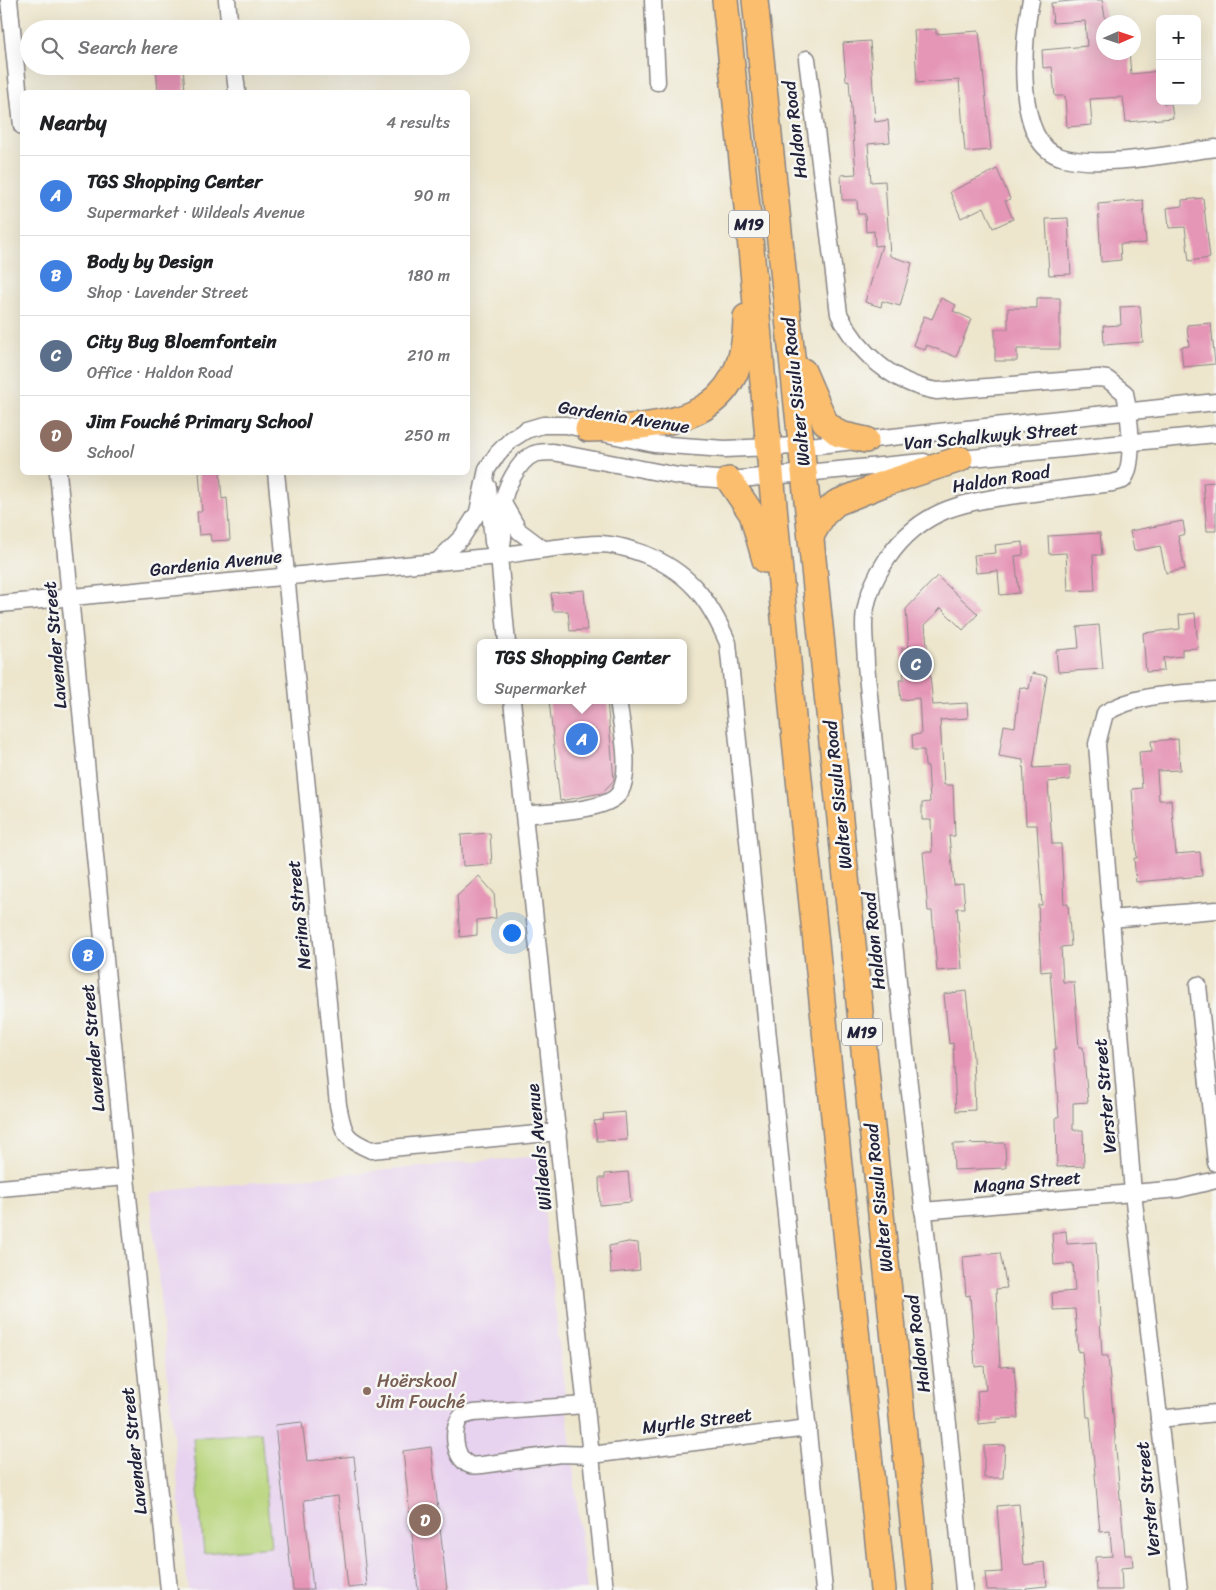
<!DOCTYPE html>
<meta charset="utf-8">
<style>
:root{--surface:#fff;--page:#f6f6f6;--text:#202124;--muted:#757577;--line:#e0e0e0;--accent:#db2777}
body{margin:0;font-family:Sriracha,sans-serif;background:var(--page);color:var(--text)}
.controls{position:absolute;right:15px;top:15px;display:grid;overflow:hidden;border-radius:8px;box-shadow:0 5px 20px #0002}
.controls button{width:45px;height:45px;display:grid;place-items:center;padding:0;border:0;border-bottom:1px solid var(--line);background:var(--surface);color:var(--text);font:25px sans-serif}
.compass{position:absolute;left:1096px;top:15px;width:45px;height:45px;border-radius:50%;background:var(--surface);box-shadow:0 5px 20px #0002;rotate:87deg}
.you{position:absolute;left:511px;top:932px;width:18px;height:18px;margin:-12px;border:4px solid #fff;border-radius:50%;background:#1a73e8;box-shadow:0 0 0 8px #1a73e833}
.badge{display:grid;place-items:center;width:32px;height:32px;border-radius:50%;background:var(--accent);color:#fff;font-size:16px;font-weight:700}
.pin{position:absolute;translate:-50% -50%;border:2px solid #fff;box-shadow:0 1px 5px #0006}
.popup{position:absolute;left:477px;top:639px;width:210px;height:65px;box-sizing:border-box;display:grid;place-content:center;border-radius:8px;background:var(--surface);filter:drop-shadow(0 1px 4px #0005);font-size:16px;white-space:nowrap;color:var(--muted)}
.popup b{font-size:19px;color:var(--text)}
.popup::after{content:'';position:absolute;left:50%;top:100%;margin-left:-10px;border:10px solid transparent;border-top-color:var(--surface)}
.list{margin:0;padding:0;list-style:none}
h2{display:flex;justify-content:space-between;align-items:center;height:65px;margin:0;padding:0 20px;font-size:21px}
h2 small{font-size:16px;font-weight:400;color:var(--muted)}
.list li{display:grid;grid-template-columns:32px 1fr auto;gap:15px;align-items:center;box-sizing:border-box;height:80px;padding:0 20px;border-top:1px solid var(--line)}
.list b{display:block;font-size:19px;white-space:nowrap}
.list p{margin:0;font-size:16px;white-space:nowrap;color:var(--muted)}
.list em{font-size:16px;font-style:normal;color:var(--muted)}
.icon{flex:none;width:28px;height:28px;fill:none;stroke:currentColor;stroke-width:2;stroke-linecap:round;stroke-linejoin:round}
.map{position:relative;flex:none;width:1216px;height:1590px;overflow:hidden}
.search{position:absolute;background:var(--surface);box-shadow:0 5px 20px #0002;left:20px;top:20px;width:450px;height:55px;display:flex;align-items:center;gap:12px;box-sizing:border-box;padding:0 18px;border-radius:28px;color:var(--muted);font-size:19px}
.panel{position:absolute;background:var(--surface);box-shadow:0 5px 20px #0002;left:20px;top:90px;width:450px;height:385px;border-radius:8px}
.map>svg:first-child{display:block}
</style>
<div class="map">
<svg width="1216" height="1590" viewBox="0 0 1216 1590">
<rect width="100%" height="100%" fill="#f6f6f2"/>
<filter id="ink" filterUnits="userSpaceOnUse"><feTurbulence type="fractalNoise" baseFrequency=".02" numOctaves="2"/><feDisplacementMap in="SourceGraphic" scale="10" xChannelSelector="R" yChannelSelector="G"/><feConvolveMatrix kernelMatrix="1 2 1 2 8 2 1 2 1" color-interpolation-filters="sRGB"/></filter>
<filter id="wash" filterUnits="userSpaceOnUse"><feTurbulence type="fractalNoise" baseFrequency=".0096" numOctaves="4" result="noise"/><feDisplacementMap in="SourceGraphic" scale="20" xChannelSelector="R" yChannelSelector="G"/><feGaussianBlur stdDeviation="1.12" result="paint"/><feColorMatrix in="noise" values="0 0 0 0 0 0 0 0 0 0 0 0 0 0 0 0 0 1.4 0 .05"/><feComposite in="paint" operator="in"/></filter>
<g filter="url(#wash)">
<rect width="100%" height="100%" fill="#ede6cd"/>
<!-- built -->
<polygon fill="#e7d2ef" points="538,1156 587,1590 188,1590 150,1192"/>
<!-- green -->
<polygon fill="#b7d47a" stroke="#6c7b5a" points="261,1432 271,1547 204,1553 193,1438"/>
<g id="blocks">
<!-- building -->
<g fill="#e595b6">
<polygon points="1080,0 1102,0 1106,22 1104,22 1104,52 1129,52 1131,74 1160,71 1160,101 1164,101 1164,104 1171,103 1173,118 1126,122 1123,97 1090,99 1092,125 1067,127 1065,96 1055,96 1052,67 1043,68 1042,50 1087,46 1085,21 1053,23 1051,3"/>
<polygon points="936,29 936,34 979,31 991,150 965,152 959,80 917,83 914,30"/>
<polygon points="870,41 875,122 888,120 890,142 868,144 871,182 885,181 890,256 912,263 900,306 882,301 881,307 865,302 882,245 875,246 874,231 866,232 865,214 858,214 857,200 842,200 841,175 856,174 849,80 846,81 843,43"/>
<polygon points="156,66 183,66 185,92 158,92"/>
<polygon points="997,169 1010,199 1005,201 1013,219 993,228 984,207 961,218 950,192"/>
<polygon points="1203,198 1210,258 1189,261 1185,227 1169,228 1167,208 1182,206 1182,200"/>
<polygon points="1143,200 1146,243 1120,244 1121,260 1101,262 1098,204"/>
<polygon points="1068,218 1071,274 1049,275 1046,219"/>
<polygon points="941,298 956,305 953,311 971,319 956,357 927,345 925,350 913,345 924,316 932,319"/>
<polygon points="1037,298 1060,298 1060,349 1017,349 1017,361 995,361 995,329 1008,329 1008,308 1037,308"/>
<polygon points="1140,306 1143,342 1104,345 1103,326 1121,325 1120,307"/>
<polygon points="1211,323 1215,364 1183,367 1181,347 1189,346 1187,325"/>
<polygon points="199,472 220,472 222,499 227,498 230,540 211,541 210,534 199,535 197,512 202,511"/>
<polygon points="1216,482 1216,531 1207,531 1203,483"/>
<polygon points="1183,521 1185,534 1178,536 1185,569 1166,573 1160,546 1134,551 1130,531"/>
<polygon points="1100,533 1102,555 1093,555 1095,590 1068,591 1066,553 1049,554 1048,536"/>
<polygon points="1023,542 1023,555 1015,556 1019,593 1000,595 998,571 976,573 974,555 996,553 995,545"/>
<polygon points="937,576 978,614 963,630 941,608 925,625 933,705 967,703 968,718 940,720 944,785 953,785 955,836 949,836 954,885 963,884 965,908 957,908 962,969 937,971 932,911 928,911 923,852 932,852 931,820 922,820 922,803 930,802 928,766 925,766 924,750 913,750 912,735 921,734 919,698 901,700 899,680 904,680 902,648 909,648 906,609"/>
<polygon points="584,590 587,630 570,631 568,611 553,611 551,593"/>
<polygon points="1195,613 1198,648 1182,649 1182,656 1163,658 1164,671 1146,672 1143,633 1180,629 1179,615"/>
<polygon points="1099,625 1103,669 1058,672 1056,650 1079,648 1077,627"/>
<polygon points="1032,673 1047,676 1033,768 1070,766 1070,780 1048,782 1052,844 1061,844 1064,904 1068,904 1071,946 1061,947 1063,982 1074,982 1079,1047 1083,1047 1088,1102 1073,1103 1073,1130 1083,1130 1084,1166 1057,1167 1056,1117 1059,1117 1054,1049 1056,1049 1050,971 1041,972 1038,905 1042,905 1037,825 1026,825 1023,760 999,756 1004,725 1015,727 1020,687 1029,689"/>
<polygon points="549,700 607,700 614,780 602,793 560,801"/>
<polygon points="1178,739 1180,770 1157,771 1159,800 1171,800 1176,854 1200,852 1202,876 1136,882 1134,858 1137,858 1132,789 1142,788 1139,752 1152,751 1151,741"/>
<polygon points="490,833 492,864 463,866 461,835"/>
<polygon points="479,876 494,893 496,918 477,920 477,935 460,937 457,896"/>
<polygon points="966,991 973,1056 975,1110 956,1111 953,1043 949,1044 944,994"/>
<polygon points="625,1112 627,1140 597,1141 594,1121 604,1120 603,1114"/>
<polygon points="1005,1143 1006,1168 954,1170 953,1144"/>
<polygon points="628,1172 631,1202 600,1205 599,1178 605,1178 605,1174"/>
<polygon points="1066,1231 1067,1244 1096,1242 1102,1356 1108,1356 1125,1555 1132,1555 1133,1567 1121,1568 1122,1590 1097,1590 1095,1557 1112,1556 1110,1531 1100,1532 1090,1417 1087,1417 1082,1351 1078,1352 1075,1309 1053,1310 1052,1293 1075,1291 1073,1263 1054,1265 1052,1233"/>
<polygon points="628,1242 638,1243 640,1270 611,1273 609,1246"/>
<polygon points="1000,1253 1007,1288 996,1289 1000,1367 1014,1366 1018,1418 996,1419 997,1422 979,1424 977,1391 986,1390 984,1366 975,1367 970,1295 966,1296 963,1257"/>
<polygon points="302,1422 307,1461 354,1456 367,1586 348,1588 338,1496 304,1500 313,1590 293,1590 275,1425"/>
<polygon points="1005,1445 1003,1478 984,1478 984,1446"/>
<polygon points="431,1447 447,1590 418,1590 403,1451"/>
<polygon points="1019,1504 1024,1565 1045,1562 1047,1586 1026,1588 1026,1590 987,1590 985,1573 1002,1572 997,1506"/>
</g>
</g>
</g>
<g filter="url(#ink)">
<use href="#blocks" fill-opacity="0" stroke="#888484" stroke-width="1"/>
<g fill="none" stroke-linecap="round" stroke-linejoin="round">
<defs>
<g id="minor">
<polyline points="9,0 22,126"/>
<polyline points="227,0 230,29"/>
<polyline points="653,0 657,82"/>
<path d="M 1031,0 C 1023,38 1013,143 1061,157 C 1100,169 1174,153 1216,148"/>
<path d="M 807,59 L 839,314 C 858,353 894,384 937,391 L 1098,378 L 1107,379 L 1125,393 C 1129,413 1136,464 1123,480 L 1112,483 C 1083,487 1054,490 1025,494 C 967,501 922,507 887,559 C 877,574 868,593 865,612 C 862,628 866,648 866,665 L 904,1041 L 948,1424 L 964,1590"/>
<polyline points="234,66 237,92"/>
<polyline points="951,460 1216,434"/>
<polyline points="58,472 126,1177 169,1590"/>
<path d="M 276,472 L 338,1105 C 344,1134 343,1138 371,1150 L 558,1132"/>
<polyline points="488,487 493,542 499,556 507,643"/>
<polyline points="504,505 519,531 543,549"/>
<path d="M 499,556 C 506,537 502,526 503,506 C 503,490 519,460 534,454 C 540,452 547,452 553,452 L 678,476 L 729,480 L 924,462"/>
<polyline points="437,562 462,537 478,512 487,469 498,453 512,439 526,430 543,425 566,425 654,444 725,449 818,445 1216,402"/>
<path d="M 0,604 L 499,556 C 532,551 566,545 599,544 C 613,544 630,549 644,554 C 689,572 709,599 728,643 L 824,1590"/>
<polyline points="512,700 605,1590"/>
<path d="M 525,815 C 546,812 609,812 620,792 C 632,771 621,724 618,700"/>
<polyline points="1110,919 1216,910"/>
<polyline points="1198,985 1216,1163"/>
<polyline points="0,1188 126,1177"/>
<polyline points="923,1211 1179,1189 1216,1180"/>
<path d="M 585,1405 L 473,1413 L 462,1416 C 451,1426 453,1459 470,1465 C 473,1466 478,1465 482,1465 L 561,1454 L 591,1455 L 808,1428"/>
<polyline points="1159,1419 1216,1413"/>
<path d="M 1179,1590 L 1133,1193 L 1097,744 L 1105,713 C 1138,693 1178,694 1216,691"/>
</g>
<g id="highway">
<polyline points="725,0 749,226 795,740 883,1590"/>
<polyline points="755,0 920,1590"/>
<polyline points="803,371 825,422 839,434 866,440"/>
<path d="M 588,429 C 672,427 745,420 746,317"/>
<polyline points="729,480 752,514 765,560"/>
<polyline points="811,536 823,515 836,503 883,484 960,459"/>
</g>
</defs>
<!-- minor casing -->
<use href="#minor" stroke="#888484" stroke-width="19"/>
<!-- highway casing -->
<use href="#highway" stroke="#888484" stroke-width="28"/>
<!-- minor -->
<use href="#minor" stroke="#fff" stroke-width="16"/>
<!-- highway -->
<use href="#highway" stroke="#fbbe6e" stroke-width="25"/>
</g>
</g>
<!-- markers -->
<circle fill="#8d6e63" stroke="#f6f6f2" stroke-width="2" cx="367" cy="1391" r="5"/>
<g text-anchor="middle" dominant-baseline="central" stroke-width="5" stroke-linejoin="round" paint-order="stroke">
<!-- shield labels -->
<g fill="#f6f6f2" stroke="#626272" stroke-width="1">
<rect x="729" y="210.5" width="40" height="27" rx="4"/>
<rect x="842" y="1018.5" width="40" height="27" rx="4"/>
</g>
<g font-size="16" font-weight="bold" fill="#22223b">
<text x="749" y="224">M19</text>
<text x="862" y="1032">M19</text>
</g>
<!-- street labels -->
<g font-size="18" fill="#22223b" stroke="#f6f6f2">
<text transform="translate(795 130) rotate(-97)">Haldon Road</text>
<text transform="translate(796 392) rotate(-96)">Walter Sisulu Road</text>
<text transform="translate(624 417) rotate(9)">Gardenia Avenue</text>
<text transform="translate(991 436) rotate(-5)">Van Schalkwyk Street</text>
<text transform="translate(1001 479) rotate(-9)">Haldon Road</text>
<text transform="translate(216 563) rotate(-6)">Gardenia Avenue</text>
<text transform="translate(55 645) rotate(-95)">Lavender Street</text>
<text transform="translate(838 795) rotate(-96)">Walter Sisulu Road</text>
<text transform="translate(299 915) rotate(-96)">Nerina Street</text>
<text transform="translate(874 941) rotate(-96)">Haldon Road</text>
<text transform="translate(93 1048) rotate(-95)">Lavender Street</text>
<text transform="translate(1105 1096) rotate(-95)">Verster Street</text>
<text transform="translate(539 1147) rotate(-96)">Wildeals Avenue</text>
<text transform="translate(1027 1182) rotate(-5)">Magna Street</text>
<text transform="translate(879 1198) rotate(-96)">Walter Sisulu Road</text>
<text transform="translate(918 1344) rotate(-97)">Haldon Road</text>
<text transform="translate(697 1421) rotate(-7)">Myrtle Street</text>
<text transform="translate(134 1451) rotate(-96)">Lavender Street</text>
<text transform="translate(1148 1499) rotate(-96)">Verster Street</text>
</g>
<!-- education labels -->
<g font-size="18" fill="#785e54" stroke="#f6f6f2" text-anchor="start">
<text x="377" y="1381">Hoërskool<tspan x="377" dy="21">Jim Fouché</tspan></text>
</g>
</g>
</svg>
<div class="controls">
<button>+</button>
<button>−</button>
</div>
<svg class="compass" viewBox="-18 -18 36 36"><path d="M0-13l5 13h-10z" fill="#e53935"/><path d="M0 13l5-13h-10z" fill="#757577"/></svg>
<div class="you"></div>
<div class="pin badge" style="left:582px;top:739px;background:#3f7fe0">A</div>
<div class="popup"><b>TGS Shopping Center</b>Supermarket</div>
<div class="pin badge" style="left:88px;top:955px;background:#3f7fe0">B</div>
<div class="pin badge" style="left:916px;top:664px;background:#5c6f8a">C</div>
<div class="pin badge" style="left:425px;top:1520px;background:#8d6e63">D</div>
<div class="search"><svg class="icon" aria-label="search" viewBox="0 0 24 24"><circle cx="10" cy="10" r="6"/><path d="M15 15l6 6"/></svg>Search here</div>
<section class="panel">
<h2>Nearby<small>4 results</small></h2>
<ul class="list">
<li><span class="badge" style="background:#3f7fe0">A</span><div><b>TGS Shopping Center</b><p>Supermarket · Wildeals Avenue</p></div><em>90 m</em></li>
<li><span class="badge" style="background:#3f7fe0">B</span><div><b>Body by Design</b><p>Shop · Lavender Street</p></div><em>180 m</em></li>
<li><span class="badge" style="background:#5c6f8a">C</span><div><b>City Bug Bloemfontein</b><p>Office · Haldon Road</p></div><em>210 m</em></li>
<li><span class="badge" style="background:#8d6e63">D</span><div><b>Jim Fouché Primary School</b><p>School</p></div><em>250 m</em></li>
</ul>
</section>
</div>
